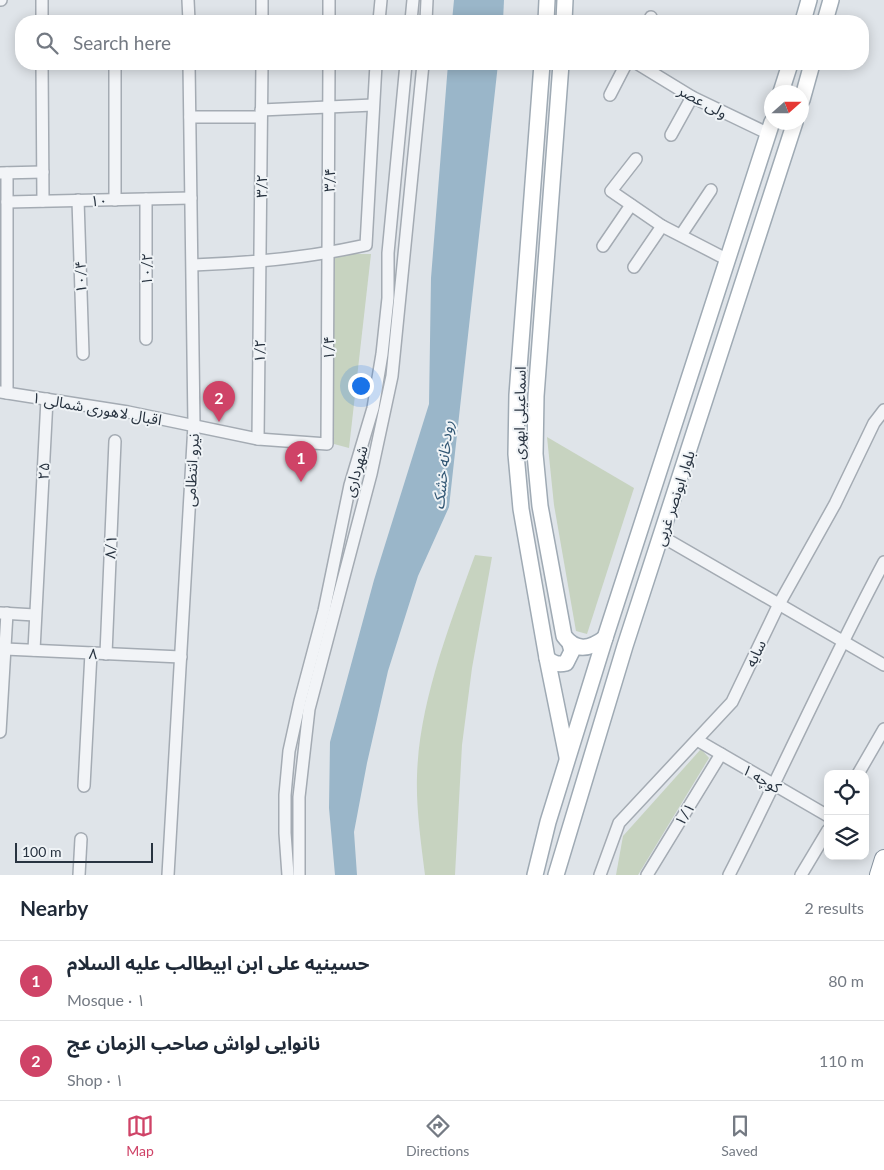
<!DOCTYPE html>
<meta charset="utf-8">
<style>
:root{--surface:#fff;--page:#f2f2f3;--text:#1f2937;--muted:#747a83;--line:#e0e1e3;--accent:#cf4367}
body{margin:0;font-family:Lato,"Noto Sans Arabic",sans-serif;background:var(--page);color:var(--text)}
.controls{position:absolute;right:15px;bottom:15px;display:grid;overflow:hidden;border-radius:10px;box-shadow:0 2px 12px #0003}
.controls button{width:45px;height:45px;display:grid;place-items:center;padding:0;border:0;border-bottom:1px solid var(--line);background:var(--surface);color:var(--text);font:25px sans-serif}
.compass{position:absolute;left:764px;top:85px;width:45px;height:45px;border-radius:50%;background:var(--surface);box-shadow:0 2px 12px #0003;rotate:69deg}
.scale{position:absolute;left:15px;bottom:12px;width:138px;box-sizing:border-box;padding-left:5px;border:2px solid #283340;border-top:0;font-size:14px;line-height:18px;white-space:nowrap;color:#283340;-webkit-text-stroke:4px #eff3f6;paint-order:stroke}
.you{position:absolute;left:360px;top:385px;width:18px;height:18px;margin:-12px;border:4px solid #fff;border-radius:50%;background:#1a73e8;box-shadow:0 0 0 8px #1a73e833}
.badge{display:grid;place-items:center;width:32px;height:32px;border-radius:50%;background:var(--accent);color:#fff;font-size:16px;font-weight:700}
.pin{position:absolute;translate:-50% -41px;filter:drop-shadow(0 1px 2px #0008)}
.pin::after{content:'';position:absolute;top:26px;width:18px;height:15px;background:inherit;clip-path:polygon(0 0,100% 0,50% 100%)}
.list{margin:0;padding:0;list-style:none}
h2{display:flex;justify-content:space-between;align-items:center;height:65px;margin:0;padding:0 20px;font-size:21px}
h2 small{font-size:16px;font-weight:400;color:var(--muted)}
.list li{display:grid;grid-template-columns:32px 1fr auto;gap:15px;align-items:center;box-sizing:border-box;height:80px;padding:0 20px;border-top:1px solid var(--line)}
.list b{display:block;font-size:19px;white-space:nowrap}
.list p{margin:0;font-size:16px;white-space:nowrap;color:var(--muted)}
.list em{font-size:16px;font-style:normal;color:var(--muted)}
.icon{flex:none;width:28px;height:28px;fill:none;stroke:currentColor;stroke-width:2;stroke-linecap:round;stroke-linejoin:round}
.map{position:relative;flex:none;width:884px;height:875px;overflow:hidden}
.search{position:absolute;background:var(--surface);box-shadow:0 2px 12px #0003;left:15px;right:15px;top:15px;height:55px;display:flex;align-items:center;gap:12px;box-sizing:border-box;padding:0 18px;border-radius:20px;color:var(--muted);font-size:19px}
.sheet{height:225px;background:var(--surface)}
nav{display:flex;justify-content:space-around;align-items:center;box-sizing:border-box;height:70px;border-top:1px solid var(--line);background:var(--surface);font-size:14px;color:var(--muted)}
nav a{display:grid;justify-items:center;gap:2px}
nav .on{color:var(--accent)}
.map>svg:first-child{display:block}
</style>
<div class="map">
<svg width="884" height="875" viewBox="0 0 884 875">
<rect width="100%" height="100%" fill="#dfe4e9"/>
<!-- green -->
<g fill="#c7d3c0">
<polygon points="334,254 371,254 349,448 334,444"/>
<polygon points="547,437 634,488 587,634 576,631 554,505"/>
<path d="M 475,555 L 492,557 L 472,668 L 462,745 L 455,875 L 425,875 C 421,842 416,809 417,776 C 419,702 450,624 475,555 Z"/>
<polygon points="701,749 709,758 638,875 616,875 623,836"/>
</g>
<!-- water -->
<g fill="#9ab6c9">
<polygon points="454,0 504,0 503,21 452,21"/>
<polygon points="448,64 498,64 449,507 418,576 388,671 367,763 354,832 357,875 335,875 329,808 330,742 374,580 429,404 431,278"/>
</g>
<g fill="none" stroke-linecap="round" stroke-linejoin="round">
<defs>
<g id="minor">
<polyline points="0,0 1,0"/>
<polyline points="42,0 42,21"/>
<polyline points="188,0 189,21"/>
<polyline points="262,21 262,0"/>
<polyline points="329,21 329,0"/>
<polyline points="379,21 381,0"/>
<polyline points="411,21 413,0"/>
<polyline points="426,21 427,0"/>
<polyline points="649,21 651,17"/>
<polyline points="42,64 43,201"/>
<polyline points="638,64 692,97 769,134"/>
<polyline points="610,95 626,64"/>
<polyline points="261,110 373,105"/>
<polyline points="190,117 261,117"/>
<polyline points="671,135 692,97"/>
<polyline points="636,159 611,191 662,226 728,260"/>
<polyline points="0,173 43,172"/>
<polyline points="7,173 7,393"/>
<polyline points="146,199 146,339"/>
<polyline points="78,200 83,354"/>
<polyline points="115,200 115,64"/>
<polyline points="7,202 191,198"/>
<polyline points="681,235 711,190"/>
<polyline points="603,246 631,205"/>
<path d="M 193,265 C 252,263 308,258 366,245 L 376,64"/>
<polyline points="634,267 662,226"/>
<polyline points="0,392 128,412 258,439 327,444 329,64"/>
<polyline points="258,439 262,64"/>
<polyline points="661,536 884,665"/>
<polyline points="0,613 35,615"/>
<polyline points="5,649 181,657"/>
<polyline points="34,650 47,399"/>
<polyline points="106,654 115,441"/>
<polyline points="0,732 7,613"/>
<polyline points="697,740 828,816"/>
<polyline points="858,774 884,729"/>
<polyline points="84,786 91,653"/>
<polyline points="79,875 81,839"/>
<polyline points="168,875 194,425 189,64"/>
<polyline points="288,875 285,833 285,795 289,751 300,701 324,611 350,485 373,408 382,354 388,298 388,253 406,64"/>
<polyline points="299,875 299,797 309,709 371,474 392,376 423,64"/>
<polyline points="600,875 619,823 732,702 778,606 835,504 874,423 884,410"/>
<polyline points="647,875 721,754"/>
<path d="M 729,875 C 782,771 829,665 884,562"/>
<polyline points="801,875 828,830"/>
</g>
<g id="major">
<polyline points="546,21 547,0"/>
<polyline points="564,21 565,0"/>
<polyline points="803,21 809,0"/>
<polyline points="825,21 831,0"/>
<polyline points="542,64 517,395 516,454 521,509 547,658 567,757"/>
<path d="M 561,64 L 536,396 L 535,454 L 540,506 L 564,636 C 576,652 590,649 605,638"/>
<polyline points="781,92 790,64"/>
<polyline points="802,100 812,64"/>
<path d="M 547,658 C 553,664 558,665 566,663 L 572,651 L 570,644"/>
<polyline points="535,875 548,822 605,638 772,122"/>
<polyline points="556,875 625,646 795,122"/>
</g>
<polyline id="highway" points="879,875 884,859"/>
</defs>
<!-- minor casing -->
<use href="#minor" stroke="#a4abb3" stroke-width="14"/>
<!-- major casing -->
<use href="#major" stroke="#9faab4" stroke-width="18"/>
<!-- highway casing -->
<use href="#highway" stroke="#87939f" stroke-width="20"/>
<!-- minor -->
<use href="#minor" stroke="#f2f4f7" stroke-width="11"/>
<!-- major -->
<use href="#major" stroke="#fff" stroke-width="15"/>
<!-- highway -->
<use href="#highway" stroke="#fff" stroke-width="18"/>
</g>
<g text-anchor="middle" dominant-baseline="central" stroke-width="4" stroke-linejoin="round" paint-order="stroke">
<!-- street labels -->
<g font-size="15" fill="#283340" stroke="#eff3f6">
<text transform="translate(703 101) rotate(28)">ولی عصر</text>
<text transform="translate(329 180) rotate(-90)">۳/۴</text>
<text transform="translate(261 186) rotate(-89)">۳/۲</text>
<text transform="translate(99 200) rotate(-1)">۱۰</text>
<text transform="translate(146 269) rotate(-90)">۱۰/۲</text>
<text transform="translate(80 277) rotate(-92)">۱۰/۴</text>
<text transform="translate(328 348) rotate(-90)">۱/۴</text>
<text transform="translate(259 351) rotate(-89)">۱/۲</text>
<text transform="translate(97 408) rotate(10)">اقبال لاهوری شمالی ۱</text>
<text transform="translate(519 413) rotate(-89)">اسماعیلی ابهری</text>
<text transform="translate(191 470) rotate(-87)">نیرو انتظامی</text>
<text transform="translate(43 471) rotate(-87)">۲۵</text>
<text transform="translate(355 471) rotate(-74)">شهرداری</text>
<text transform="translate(674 498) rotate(-72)">بلوار ابونصر غربی</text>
<text transform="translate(110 547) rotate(-87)">۸/۱</text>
<text transform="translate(93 653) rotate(3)">۸</text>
<text transform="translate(755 653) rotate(-64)">سایه</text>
<text transform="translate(762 778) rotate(30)">کوچه ۱</text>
<text transform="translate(684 814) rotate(-58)">۱/۱</text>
</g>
<!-- water labels -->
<g font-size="16" font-style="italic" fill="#325774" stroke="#eff3f6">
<text transform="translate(442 465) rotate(-84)">رودخانه خشک</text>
</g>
</g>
</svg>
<div class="controls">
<button><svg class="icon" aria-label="locate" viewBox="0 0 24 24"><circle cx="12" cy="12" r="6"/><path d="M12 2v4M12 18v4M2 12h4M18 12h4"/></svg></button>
<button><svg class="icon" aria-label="layers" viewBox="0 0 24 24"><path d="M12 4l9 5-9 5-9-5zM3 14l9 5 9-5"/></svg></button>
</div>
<svg class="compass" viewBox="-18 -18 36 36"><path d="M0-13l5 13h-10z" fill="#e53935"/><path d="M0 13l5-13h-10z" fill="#747a83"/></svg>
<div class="scale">100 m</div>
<div class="you"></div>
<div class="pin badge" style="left:301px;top:482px">1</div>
<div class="pin badge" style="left:219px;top:422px">2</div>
<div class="search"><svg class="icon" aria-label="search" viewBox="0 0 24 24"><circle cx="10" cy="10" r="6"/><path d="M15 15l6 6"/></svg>Search here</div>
</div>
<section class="sheet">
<h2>Nearby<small>2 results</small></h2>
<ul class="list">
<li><span class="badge">1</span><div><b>حسینیه علی ابن ابیطالب علیه السلام</b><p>Mosque · ۱</p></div><em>80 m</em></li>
<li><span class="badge">2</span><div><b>نانوایی لواش صاحب الزمان عج</b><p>Shop · ۱</p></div><em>110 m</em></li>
</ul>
</section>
<nav>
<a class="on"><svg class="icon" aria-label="map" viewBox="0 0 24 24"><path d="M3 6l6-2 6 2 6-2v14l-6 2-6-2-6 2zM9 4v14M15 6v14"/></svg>Map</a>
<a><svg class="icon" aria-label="directions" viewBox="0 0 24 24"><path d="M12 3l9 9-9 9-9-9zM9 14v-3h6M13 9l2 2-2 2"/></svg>Directions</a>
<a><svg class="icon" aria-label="saved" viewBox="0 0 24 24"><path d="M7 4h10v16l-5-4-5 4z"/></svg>Saved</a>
</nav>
